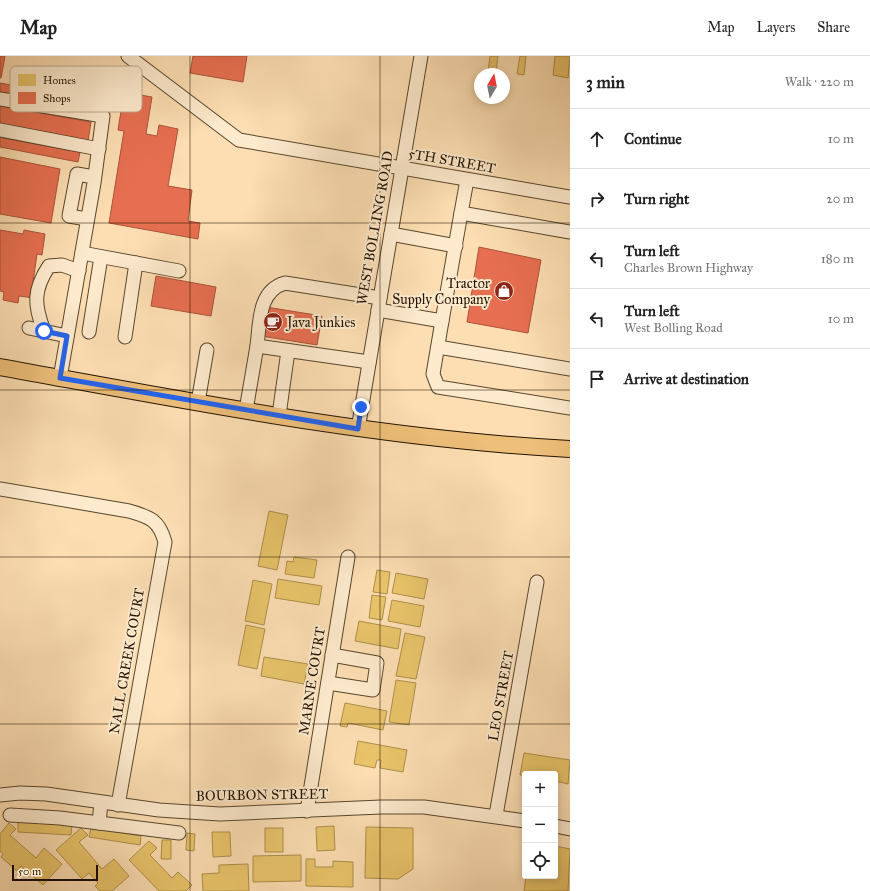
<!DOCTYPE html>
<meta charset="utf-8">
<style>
:root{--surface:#fff;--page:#f2f2f2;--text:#222;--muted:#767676;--line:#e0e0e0}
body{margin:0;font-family:"IM FELL Great Primer",serif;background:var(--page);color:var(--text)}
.controls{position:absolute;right:12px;bottom:12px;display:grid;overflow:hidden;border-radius:4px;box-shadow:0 2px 10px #0003}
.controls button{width:36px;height:36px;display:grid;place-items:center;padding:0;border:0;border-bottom:1px solid var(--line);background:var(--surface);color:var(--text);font:20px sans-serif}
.compass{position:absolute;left:474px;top:12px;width:36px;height:36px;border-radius:50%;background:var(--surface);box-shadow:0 2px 10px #0003;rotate:10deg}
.scale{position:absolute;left:12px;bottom:10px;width:86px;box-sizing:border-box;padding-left:4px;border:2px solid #231300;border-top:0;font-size:11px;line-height:14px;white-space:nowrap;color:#231300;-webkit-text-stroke:3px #fdeacd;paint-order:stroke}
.stop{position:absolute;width:12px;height:12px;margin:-9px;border:3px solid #2563eb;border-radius:50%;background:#fff}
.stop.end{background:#2563eb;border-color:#fff;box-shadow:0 1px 4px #0008}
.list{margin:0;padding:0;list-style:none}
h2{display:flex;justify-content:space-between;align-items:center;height:52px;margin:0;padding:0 16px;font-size:17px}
h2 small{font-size:13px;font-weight:400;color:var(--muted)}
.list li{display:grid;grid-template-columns:26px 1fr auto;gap:12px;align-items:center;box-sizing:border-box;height:60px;padding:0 16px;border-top:1px solid var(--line)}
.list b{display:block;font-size:15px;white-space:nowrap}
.list p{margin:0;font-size:13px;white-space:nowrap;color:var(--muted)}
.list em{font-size:13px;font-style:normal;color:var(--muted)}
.icon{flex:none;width:22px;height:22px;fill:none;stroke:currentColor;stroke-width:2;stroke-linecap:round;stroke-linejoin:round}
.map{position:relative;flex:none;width:570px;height:835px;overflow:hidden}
header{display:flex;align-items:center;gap:24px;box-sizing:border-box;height:56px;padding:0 20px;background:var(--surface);border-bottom:1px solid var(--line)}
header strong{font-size:19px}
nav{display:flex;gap:22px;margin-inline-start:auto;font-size:14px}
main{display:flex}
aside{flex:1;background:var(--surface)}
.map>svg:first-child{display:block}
</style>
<header>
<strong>Map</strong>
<nav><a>Map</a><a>Layers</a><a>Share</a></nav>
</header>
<main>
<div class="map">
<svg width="570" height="835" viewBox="0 0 570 835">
<rect width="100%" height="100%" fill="#fcdeb2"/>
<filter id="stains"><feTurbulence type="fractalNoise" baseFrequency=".005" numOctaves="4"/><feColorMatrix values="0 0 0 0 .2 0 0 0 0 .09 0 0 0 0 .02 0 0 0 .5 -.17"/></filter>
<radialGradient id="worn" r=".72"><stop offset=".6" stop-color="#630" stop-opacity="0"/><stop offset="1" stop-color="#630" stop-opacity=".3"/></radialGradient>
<!-- homes -->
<g fill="#e9c46a" stroke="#ae8f4a">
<polygon points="490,0 498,0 496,17 488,16"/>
<polygon points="520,0 526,0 524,19 517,18"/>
<polygon points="555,0 570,0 568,22 553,19"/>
<polygon points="269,455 288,459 277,514 258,510"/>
<polygon points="294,501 317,504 314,522 285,518 287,505 293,506"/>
<polygon points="377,514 390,516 387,538 373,536"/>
<polygon points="396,517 428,523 424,543 392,537"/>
<polygon points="278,523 322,530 319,549 275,542"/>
<polygon points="253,524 272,528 264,569 245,565"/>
<polygon points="372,539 386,541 382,564 369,562"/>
<polygon points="392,544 424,550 420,571 388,565"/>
<polygon points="359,565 401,573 398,593 355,585"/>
<polygon points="246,569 265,573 257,613 238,609"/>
<polygon points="405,577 425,581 416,623 396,620"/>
<polygon points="264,601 308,608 304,628 261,620"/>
<polygon points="396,624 416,627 409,669 389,666"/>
<polygon points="345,647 387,655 383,674 348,667 347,671 340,670"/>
<polygon points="358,685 407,694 403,716 380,712 381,704 377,704 375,712 354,708"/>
<polygon points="524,697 570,704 568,728 555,725 555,718 549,718 549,716 545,715 545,718 520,719"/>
<polygon points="18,766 72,768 71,779 18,776"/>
<polygon points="9,767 16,773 10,779 36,802 44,792 62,808 43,829 21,810 17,815 1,801 3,798 0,795 0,778"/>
<polygon points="334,770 335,794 317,795 316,771"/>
<polygon points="366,771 413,772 413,813 398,823 365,822"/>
<polygon points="81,772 88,779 79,786 102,813 114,803 129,820 112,835 100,835 95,830 98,827 89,817 82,823 56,794"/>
<polygon points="91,772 141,780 140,789 89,781"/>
<rect x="265" y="772" width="18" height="24"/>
<polygon points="212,776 230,776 231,800 213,801"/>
<polygon points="187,777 195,778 194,795 186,794"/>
<polygon points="162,784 171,784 171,803 161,803"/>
<polygon points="149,785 157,792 150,799 172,822 178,816 192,829 186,835 159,835 129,804"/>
<polygon points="555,790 570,793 568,835 524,835 526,820 555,820"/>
<polygon points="301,799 301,825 253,826 253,800"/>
<polygon points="306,803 315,803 315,811 333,811 333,805 353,806 353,831 306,830"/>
<polygon points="248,808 249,835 203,835 202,818 219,817 219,809"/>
</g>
<!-- shops -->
<g fill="#e76f51" stroke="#ac5339">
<polygon points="0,0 5,0 1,22 0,22"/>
<polygon points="193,0 247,0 243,26 190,17"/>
<polygon points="0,27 95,44 93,53 0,36"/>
<polygon points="124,36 152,41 146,78 157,80 159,69 178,73 168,130 192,134 188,165 200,167 198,183 109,167 124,75 118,74"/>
<polygon points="0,50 91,66 88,85 0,68"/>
<polygon points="0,81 80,96 78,106 0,91"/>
<polygon points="0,101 60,113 51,167 0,158"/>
<polygon points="0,174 23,178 24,174 45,178 42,199 37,198 33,226 37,227 34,242 19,240 18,247 3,244 4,236 0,235"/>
<polygon points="479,191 541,204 528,277 467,266"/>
<polygon points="156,220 216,231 211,260 151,250"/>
<polygon points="266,251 322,260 317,289 261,280"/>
</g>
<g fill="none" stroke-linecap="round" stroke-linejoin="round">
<defs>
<g id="minor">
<polyline points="128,0 239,84 570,141"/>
<polyline points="0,43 103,60 94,127 60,322"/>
<polyline points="0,74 99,93"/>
<polyline points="467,124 461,157 570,176"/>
<polyline points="87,163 69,160 77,118 94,121"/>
<polyline points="391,178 456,190"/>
<polyline points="82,197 179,215"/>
<polyline points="378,254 442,265 433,318 438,331 570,352"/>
<polyline points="442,265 461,157"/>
<polyline points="29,272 67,280"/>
<path d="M 44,275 C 34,249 33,234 49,210 L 62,209 L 79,215"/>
<polyline points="89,276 101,201"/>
<polyline points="125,281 136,207"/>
<path d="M 257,290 C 260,266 258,235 285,227 L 380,242"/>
<polyline points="438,291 570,313"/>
<polyline points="198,346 207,294"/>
<polyline points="246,354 257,290 369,306"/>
<polyline points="279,359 288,295"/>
<polyline points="358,373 421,0"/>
<path d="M 0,433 L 129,455 C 150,461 159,464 165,486 L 118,749"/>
<polyline points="328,627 373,634 377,607 332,599"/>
<polyline points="0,739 20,737 46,738 159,754 220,758 381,751 424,751 525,765"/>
<polyline points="307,755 348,501"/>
<polyline points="10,759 60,762 99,767 101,747"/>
<polyline points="496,759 537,526"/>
<polyline points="99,767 179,777"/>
<polyline points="555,770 570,773"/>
</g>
<path id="major" d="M 0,311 C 189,345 378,383 570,393"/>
</defs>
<!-- minor casing -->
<use href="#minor" stroke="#59462c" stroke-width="15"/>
<!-- major casing -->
<use href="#major" stroke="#231300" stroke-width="18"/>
<!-- minor -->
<use href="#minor" stroke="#fdeacd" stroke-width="13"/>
<!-- major -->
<use href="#major" stroke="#eebf79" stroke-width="16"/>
</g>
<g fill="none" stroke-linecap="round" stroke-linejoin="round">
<!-- route -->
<polyline stroke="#2563eb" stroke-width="5" points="44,275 67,280 60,322 358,373 361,351"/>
</g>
<!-- grid -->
<path fill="none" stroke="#231300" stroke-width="1" stroke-opacity="0.55" d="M 190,0 L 190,835M 380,0 L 380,835M 0,167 L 570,167M 0,334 L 570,334M 0,501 L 570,501M 0,668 L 570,668"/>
<!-- icons -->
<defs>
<symbol id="shop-disc" viewBox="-11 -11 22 22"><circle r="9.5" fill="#8f2418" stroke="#fdeacd"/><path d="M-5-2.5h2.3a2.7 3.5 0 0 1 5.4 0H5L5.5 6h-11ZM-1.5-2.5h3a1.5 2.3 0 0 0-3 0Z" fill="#fff"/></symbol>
<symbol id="cafe-disc" viewBox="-11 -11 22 22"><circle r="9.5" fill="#8f2418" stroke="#fdeacd"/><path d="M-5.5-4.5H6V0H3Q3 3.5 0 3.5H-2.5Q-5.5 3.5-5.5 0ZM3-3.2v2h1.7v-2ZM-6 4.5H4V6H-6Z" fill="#fff"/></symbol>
</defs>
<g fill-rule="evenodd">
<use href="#shop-disc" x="493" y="224" width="22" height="22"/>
<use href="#cafe-disc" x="262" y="255" width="22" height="22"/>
</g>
<g text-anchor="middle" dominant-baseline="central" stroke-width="4" stroke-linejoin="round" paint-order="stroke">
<!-- street labels -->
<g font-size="14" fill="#231300" stroke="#fdeacd">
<text transform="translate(452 105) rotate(10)">5TH STREET</text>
<text transform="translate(375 172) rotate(-80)">WEST BOLLING ROAD</text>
<text transform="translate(127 605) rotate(-80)">NALL CREEK COURT</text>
<text transform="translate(312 625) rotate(-81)">MARNE COURT</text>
<text transform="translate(501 640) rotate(-80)">LEO STREET</text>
<text transform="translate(262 739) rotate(-1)">BOURBON STREET</text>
</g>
<!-- poi labels -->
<g font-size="14" fill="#231300" stroke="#fdeacd" text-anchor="end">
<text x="490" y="227">Tractor<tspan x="490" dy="16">Supply Company</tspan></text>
<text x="287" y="266" text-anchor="start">Java Junkies</text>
</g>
</g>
<!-- legend -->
<rect x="10" y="10" width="132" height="46" rx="6" fill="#fdeacd" stroke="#bcaa90" stroke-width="1"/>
<rect x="18" y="18" width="18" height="12" fill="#e9c46a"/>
<rect x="18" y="36" width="18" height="12" fill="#e76f51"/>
<g font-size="11" fill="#231300">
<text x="43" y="28">Homes</text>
<text x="43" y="46">Shops</text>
</g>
<rect width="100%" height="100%" filter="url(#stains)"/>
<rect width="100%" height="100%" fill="url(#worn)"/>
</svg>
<div class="controls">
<button>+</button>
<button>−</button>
<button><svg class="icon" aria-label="locate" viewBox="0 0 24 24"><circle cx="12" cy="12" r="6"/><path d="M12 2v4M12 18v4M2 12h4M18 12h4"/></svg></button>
</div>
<svg class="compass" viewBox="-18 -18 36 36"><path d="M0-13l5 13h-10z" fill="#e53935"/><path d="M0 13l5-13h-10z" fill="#767676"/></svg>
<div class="scale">50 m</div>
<div class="stop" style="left:44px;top:275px"></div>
<div class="stop end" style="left:361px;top:351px"></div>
</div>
<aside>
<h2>3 min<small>Walk · 220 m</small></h2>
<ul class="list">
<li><svg class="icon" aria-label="ahead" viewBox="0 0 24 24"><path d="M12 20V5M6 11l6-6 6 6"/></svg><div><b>Continue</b></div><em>10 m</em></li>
<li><svg class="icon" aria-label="right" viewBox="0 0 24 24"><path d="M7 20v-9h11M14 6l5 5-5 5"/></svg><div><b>Turn right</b></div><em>20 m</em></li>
<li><svg class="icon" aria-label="left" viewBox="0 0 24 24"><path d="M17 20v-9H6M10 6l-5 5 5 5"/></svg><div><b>Turn left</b><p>Charles Brown Highway</p></div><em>180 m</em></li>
<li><svg class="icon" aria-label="left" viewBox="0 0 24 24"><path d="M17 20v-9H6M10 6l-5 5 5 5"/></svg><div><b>Turn left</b><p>West Bolling Road</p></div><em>10 m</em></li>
<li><svg class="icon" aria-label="arrive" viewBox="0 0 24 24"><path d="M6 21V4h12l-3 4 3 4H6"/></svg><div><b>Arrive at destination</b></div></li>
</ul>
</aside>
</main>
